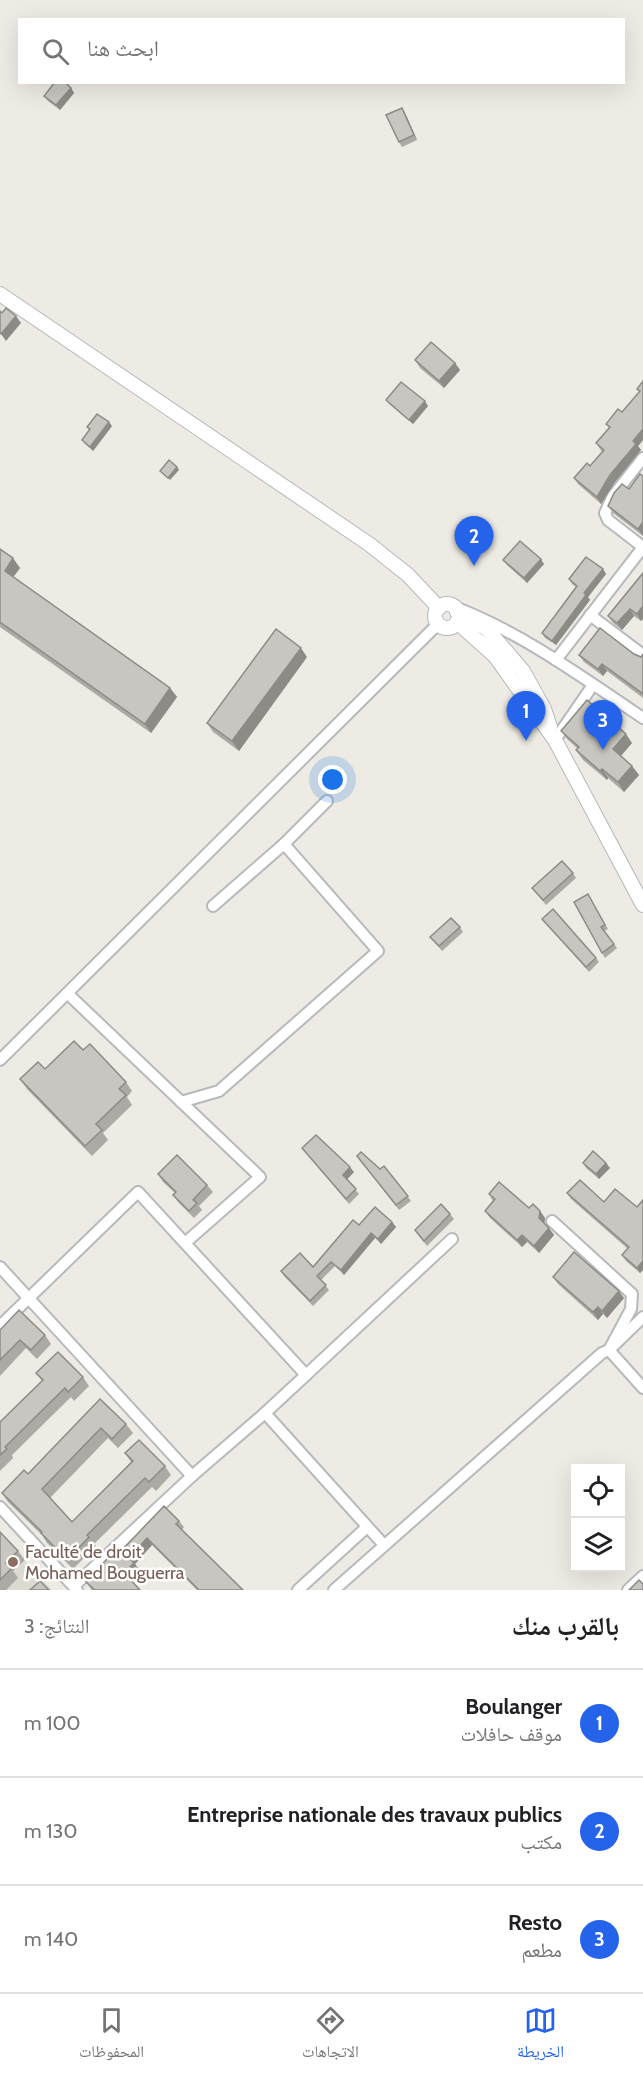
<!DOCTYPE html>
<html lang="ar">
<meta charset="utf-8">
<style>
:root{--surface:#fff;--page:#f6f6f6;--text:#202124;--muted:#757577;--line:#e0e0e0;--accent:#2563eb}
body{margin:0;font-family:Cabin,"Noto Naskh Arabic",sans-serif;background:var(--page);color:var(--text);direction:rtl}
.controls{position:absolute;right:18px;bottom:18px;display:grid;overflow:hidden;border-radius:0px;box-shadow:0 6px 24px #0002}
.controls button{width:54px;height:54px;display:grid;place-items:center;padding:0;border:0;border-bottom:2px solid var(--line);background:var(--surface);color:var(--text);font:30px sans-serif}
.you{position:absolute;left:333px;top:780px;width:21px;height:21px;margin:-15px;border:4px solid #fff;border-radius:50%;background:#1a73e8;box-shadow:0 0 0 9px #1a73e833}
.badge{display:grid;place-items:center;width:39px;height:39px;border-radius:50%;background:var(--accent);color:#fff;font-size:20px;font-weight:700}
.pin{position:absolute;translate:-50% -50px;filter:drop-shadow(0 2px 3px #0008)}
.pin::after{content:'';position:absolute;top:32px;width:21px;height:18px;background:inherit;clip-path:polygon(0 0,100% 0,50% 100%)}
.list{margin:0;padding:0;list-style:none}
h2{display:flex;justify-content:space-between;align-items:center;height:78px;margin:0;padding:0 24px;font-size:26px}
h2 small{font-size:20px;font-weight:400;color:var(--muted)}
.list li{display:grid;grid-template-columns:39px 1fr auto;gap:18px;align-items:center;box-sizing:border-box;height:108px;padding:0 24px;border-top:2px solid var(--line)}
.list b{display:block;font-size:22px;white-space:nowrap}
.list p{margin:0;font-size:20px;white-space:nowrap;color:var(--muted)}
.list em{font-size:20px;font-style:normal;color:var(--muted)}
.icon{flex:none;width:33px;height:33px;fill:none;stroke:currentColor;stroke-width:2;stroke-linecap:round;stroke-linejoin:round}
.map{position:relative;flex:none;width:643px;height:1590px;overflow:hidden;direction:ltr}
.search{position:absolute;background:var(--surface);box-shadow:0 6px 24px #0002;left:18px;right:18px;top:18px;height:66px;display:flex;align-items:center;gap:15px;box-sizing:border-box;padding:0 21px;border-radius:0px;color:var(--muted);font-size:22px}
.sheet{height:402px;background:var(--surface)}
nav{display:flex;justify-content:space-around;align-items:center;box-sizing:border-box;height:84px;border-top:2px solid var(--line);background:var(--surface);font-size:16px;color:var(--muted)}
nav a{display:grid;justify-items:center;gap:3px}
nav .on{color:var(--accent)}
.map>svg:first-child{display:block}
</style>
<div class="map">
<svg width="643" height="1590" viewBox="0 0 643 1590">
<rect width="100%" height="100%" fill="#edebe3"/>
<!-- education -->
<polygon fill="#dddad1" points="0,1534 52,1590 0,1590"/>
<g fill="none" stroke-linecap="round" stroke-linejoin="round">
<defs>
<g id="minor">
<polyline points="643,547 608,520 605,513 613,496 643,458"/>
<path d="M 452,606 C 521,632 582,677 643,718"/>
<polyline points="590,615 643,655"/>
<polyline points="556,660 643,547"/>
<polyline points="555,740 593,685"/>
<polyline points="213,906 284,844 327,801"/>
<polyline points="68,994 260,1177 185,1243"/>
<polyline points="0,1060 438,624"/>
<polyline points="181,1102 219,1091 378,951 284,844"/>
<polyline points="552,1221 632,1294 631,1309 609,1350 643,1388"/>
<polyline points="0,1267 192,1476 265,1413 384,1545"/>
<polyline points="0,1326 138,1192 306,1375 265,1413"/>
<polyline points="306,1375 452,1239"/>
<polyline points="0,1507 77,1590"/>
<polyline points="74,1586 192,1476"/>
<polyline points="298,1590 367,1527"/>
<polyline points="334,1590 602,1353 609,1350 643,1317"/>
<polyline points="628,1590 643,1576"/>
</g>
<g id="secondary">
<polyline points="0,294 369,544 408,575 439,608"/>
<circle cx="447" cy="616" r="12"/>
<polyline points="457,612 486,628 523,671 544,709 550,727"/>
<polyline points="457,622 495,656 555,740 643,905"/>
</g>
</defs>
<!-- minor casing -->
<use href="#minor" stroke="#b6b9bd" stroke-width="14"/>
<!-- secondary casing -->
<use href="#secondary" stroke="#b5b8bd" stroke-width="16"/>
<!-- minor -->
<use href="#minor" stroke="#fff" stroke-width="10"/>
<!-- secondary -->
<use href="#secondary" stroke="#fff" stroke-width="14"/>
</g>
<!-- wall -->
<g fill="#acaaa5">
<polygon points="71,88 74,93 60,110 48,101 44,96"/>
<polygon points="402,108 405,113 417,140 402,147 399,142"/>
<polygon points="415,360 455,363 460,370 444,388 420,368"/>
<polygon points="643,381 643,440 638,446 641,450 615,482 601,504 578,484 574,478 590,466 602,452 596,443 609,428 606,424 622,412 639,392 637,389"/>
<polygon points="386,400 428,406 413,424 389,404"/>
<polygon points="112,426 93,451 85,444 82,440 89,430 87,427"/>
<polygon points="643,476 643,536 613,513 608,506 629,489"/>
<polygon points="0,549 20,568 13,577 170,688 177,697 151,733 0,627"/>
<polygon points="503,560 544,564 527,583 507,565"/>
<polygon points="603,569 606,574 588,597 590,600 556,645 545,638 542,633 576,587 572,584 569,579"/>
<polygon points="643,573 643,619 641,621 634,616 622,630 613,623 608,616"/>
<polygon points="634,654 641,657 643,654 643,698 607,671 603,676 584,662 579,655"/>
<polygon points="307,657 239,751 213,732 207,723"/>
<polygon points="561,731 632,743 621,756 632,766 639,775 624,792 608,778 607,780 583,760 576,750 578,749 568,740"/>
<polygon points="573,873 576,878 546,905 532,888"/>
<polygon points="588,894 608,929 604,931 617,948 605,958 602,953"/>
<polygon points="542,919 596,958 599,962 589,972"/>
<polygon points="460,927 463,932 442,951 430,937"/>
<polygon points="83,1050 126,1082 132,1091 127,1097 132,1105 103,1133 108,1140 92,1156 27,1089 20,1079 45,1069"/>
<polygon points="302,1148 354,1172 347,1180 359,1194 349,1204"/>
<polygon points="357,1156 380,1169 384,1166 411,1201 399,1210"/>
<polygon points="583,1163 606,1163 610,1168 599,1179 586,1168"/>
<polygon points="158,1174 207,1185 213,1192 199,1206 202,1210 194,1218 178,1202 173,1195 175,1193 163,1182"/>
<polygon points="567,1193 604,1202 637,1207 643,1200 643,1270 640,1273 626,1261 622,1255 628,1249 571,1199"/>
<polygon points="489,1194 529,1208 540,1211 545,1218 544,1223 554,1235 539,1253 527,1242 522,1247 490,1218 485,1211 493,1201"/>
<polygon points="450,1214 454,1219 427,1246 415,1230"/>
<polygon points="392,1222 396,1227 381,1244 375,1238 344,1275 335,1266 321,1280 329,1290 313,1306 284,1276 281,1271 313,1267 359,1225"/>
<polygon points="553,1277 624,1298 607,1318 603,1314 598,1320 558,1284"/>
<polygon points="0,1330 45,1335 51,1344 37,1359 26,1348 0,1376"/>
<polygon points="36,1373 83,1377 89,1386 74,1401 71,1397 12,1455 13,1458 0,1471 0,1422 42,1381"/>
<polygon points="100,1399 126,1424 133,1433 118,1448 108,1438 50,1498 72,1522 131,1462 125,1453 165,1466 171,1475 156,1491 152,1487 94,1544 96,1546 73,1569 47,1543 42,1535 8,1502 2,1493 28,1474"/>
<polygon points="179,1521 184,1527 182,1530 243,1590 197,1590 152,1545 135,1564 139,1570 130,1579 140,1590 92,1590 91,1589 86,1582 121,1551"/>
<polygon points="0,1532 18,1551 25,1560 13,1571 18,1578 6,1590 0,1590"/>
</g>
<!-- shaded-wall -->
<g fill="#8c8b86">
<polygon points="71,88 74,93 60,110 56,105"/>
<polygon points="402,108 405,113 417,140 414,135"/>
<polygon points="16,316 21,323 6,341 1,334"/>
<polygon points="455,363 460,370 444,388 439,381"/>
<polygon points="425,401 428,406 413,424 409,420"/>
<polygon points="109,422 112,426 93,451 90,447"/>
<polygon points="643,429 643,440 638,446 641,450 615,482 601,504 597,497 633,441"/>
<polygon points="177,467 179,470 170,480 168,478"/>
<polygon points="643,522 643,536 638,529"/>
<polygon points="13,558 20,568 11,580 5,571"/>
<polygon points="541,559 544,564 527,583 524,578"/>
<polygon points="603,569 606,574 588,597 590,600 556,645 552,641 584,593"/>
<polygon points="643,606 643,619 641,621 637,614"/>
<polygon points="630,609 634,616 622,630 617,623"/>
<polygon points="301,648 307,657 239,751 232,741"/>
<polygon points="602,664 607,671 603,676 598,669"/>
<polygon points="170,688 177,697 151,733 145,724"/>
<polygon points="626,734 632,743 619,758 613,749"/>
<polygon points="632,766 639,775 624,792 618,782"/>
<polygon points="602,769 608,778 607,780 600,771"/>
<polygon points="606,1163 610,1168 599,1179 596,1174"/>
<polygon points="350,1167 354,1172 346,1180 343,1175"/>
<polygon points="540,1211 545,1218 544,1226 539,1218"/>
<polygon points="392,1222 396,1227 381,1244 378,1239"/>
<polygon points="549,1228 554,1235 539,1253 534,1246"/>
<polygon points="371,1233 375,1238 344,1275 341,1270"/>
<polygon points="522,1235 527,1242 522,1247 517,1240"/>
<polygon points="643,1261 643,1270 640,1273 637,1268"/>
<polygon points="619,1291 624,1298 607,1318 602,1311"/>
<polygon points="598,1307 603,1314 598,1320 593,1312"/>
<polygon points="147,1538 152,1545 135,1564 139,1570 129,1580 124,1573 129,1558"/>
</g>
<!-- building -->
<g fill="#c8c6c0" stroke="#8c8b86" stroke-width="1.5">
<polygon points="55,82 65,82 71,88 56,105 44,96"/>
<polygon points="402,108 414,135 399,142 386,115"/>
<polygon points="6,308 16,316 1,334 0,333 0,311 2,313"/>
<polygon points="431,342 455,363 439,381 415,360"/>
<polygon points="643,381 643,429 633,441 636,444 610,475 597,497 574,478 587,463 590,466 604,450 596,443 610,427 606,424 618,409 622,412 640,391 637,389"/>
<polygon points="401,382 425,401 409,420 386,400"/>
<polygon points="97,414 109,422 90,447 82,440 90,429 87,427"/>
<polygon points="169,460 177,467 168,478 160,471"/>
<polygon points="640,474 643,476 643,522 638,529 608,506 614,493 622,484 629,489"/>
<polygon points="520,541 541,559 524,578 503,560"/>
<polygon points="0,549 13,558 5,571 170,688 145,724 0,622"/>
<polygon points="586,557 603,569 584,593 586,595 552,641 542,633 577,586 569,579"/>
<polygon points="643,573 643,606 637,614 630,609 617,623 608,616"/>
<polygon points="600,628 634,654 641,657 643,654 643,694 602,664 598,669 579,655"/>
<polygon points="276,629 301,648 232,741 207,723"/>
<polygon points="587,700 626,734 613,749 632,766 618,782 602,769 600,771 576,750 579,747 561,731"/>
<polygon points="562,861 573,873 543,900 532,888"/>
<polygon points="588,894 605,925 601,927 614,944 602,953 574,902"/>
<polygon points="553,909 596,958 586,967 542,919"/>
<polygon points="451,918 460,927 439,946 430,937"/>
<polygon points="74,1041 83,1050 90,1044 126,1082 119,1089 126,1095 96,1124 102,1130 85,1146 20,1079 38,1062 45,1069"/>
<polygon points="316,1135 350,1167 343,1175 356,1189 346,1199 302,1148"/>
<polygon points="593,1151 606,1163 596,1174 583,1163"/>
<polygon points="361,1152 380,1169 384,1166 408,1196 396,1205 357,1156"/>
<polygon points="177,1155 207,1185 193,1200 197,1203 189,1211 173,1195 176,1192 158,1174"/>
<polygon points="580,1180 604,1202 615,1189 637,1207 643,1200 643,1261 637,1268 622,1255 629,1247 567,1193"/>
<polygon points="499,1182 529,1208 533,1204 540,1211 539,1218 549,1228 534,1246 522,1235 517,1240 485,1211 495,1199 489,1194"/>
<polygon points="441,1204 450,1214 424,1241 415,1230"/>
<polygon points="375,1207 392,1222 378,1239 371,1233 341,1270 331,1262 317,1276 326,1285 310,1301 281,1271 300,1253 313,1267 353,1220 359,1225"/>
<polygon points="574,1252 619,1291 602,1311 598,1307 593,1312 553,1277"/>
<polygon points="19,1310 45,1335 31,1350 20,1340 0,1360 0,1330"/>
<polygon points="58,1352 83,1377 68,1392 65,1388 5,1447 7,1449 0,1455 0,1422 43,1380 36,1373"/>
<polygon points="100,1399 126,1424 112,1439 101,1428 42,1489 72,1522 133,1461 125,1453 139,1440 165,1466 149,1482 145,1478 87,1535 89,1537 67,1560 41,1533 42,1532 2,1493 24,1470 28,1474"/>
<polygon points="164,1506 179,1521 176,1524 243,1590 199,1590 147,1538 129,1558 134,1563 124,1573 140,1590 95,1590 86,1582 117,1548 121,1551"/>
<polygon points="0,1532 18,1551 6,1563 11,1569 0,1580"/>
<polygon points="639,1580 643,1584 643,1590 629,1590"/>
<polygon points="40,1581 49,1590 30,1590"/>
</g>
<!-- markers -->
<circle fill="#8d6e63" stroke="#fff" stroke-width="2" cx="13" cy="1562" r="6"/>
<g text-anchor="middle" dominant-baseline="central" stroke-width="5" stroke-linejoin="round" paint-order="stroke">
<!-- education labels -->
<g font-size="18" fill="#785e54" stroke="#fff" text-anchor="start">
<text x="25" y="1552">Faculté de droit<tspan x="25" dy="21">Mohamed Bouguerra</tspan></text>
</g>
</g>
</svg>
<div class="controls">
<button><svg class="icon" aria-label="locate" viewBox="0 0 24 24"><circle cx="12" cy="12" r="6"/><path d="M12 2v4M12 18v4M2 12h4M18 12h4"/></svg></button>
<button><svg class="icon" aria-label="layers" viewBox="0 0 24 24"><path d="M12 4l9 5-9 5-9-5zM3 14l9 5 9-5"/></svg></button>
</div>
<div class="you"></div>
<div class="pin badge" style="left:526px;top:741px">1</div>
<div class="pin badge" style="left:474px;top:566px">2</div>
<div class="pin badge" style="left:603px;top:750px">3</div>
<div class="search"><svg class="icon" aria-label="search" viewBox="0 0 24 24"><circle cx="10" cy="10" r="6"/><path d="M15 15l6 6"/></svg>ابحث هنا</div>
</div>
<section class="sheet">
<h2>بالقرب منك<small>النتائج: 3</small></h2>
<ul class="list">
<li><span class="badge">1</span><div><b>Boulanger</b><p>موقف حافلات</p></div><em>100 m</em></li>
<li><span class="badge">2</span><div><b>Entreprise nationale des travaux publics</b><p>مكتب</p></div><em>130 m</em></li>
<li><span class="badge">3</span><div><b>Resto</b><p>مطعم</p></div><em>140 m</em></li>
</ul>
</section>
<nav>
<a class="on"><svg class="icon" aria-label="map" viewBox="0 0 24 24"><path d="M3 6l6-2 6 2 6-2v14l-6 2-6-2-6 2zM9 4v14M15 6v14"/></svg>الخريطة</a>
<a><svg class="icon" aria-label="directions" viewBox="0 0 24 24"><path d="M12 3l9 9-9 9-9-9zM9 14v-3h6M13 9l2 2-2 2"/></svg>الاتجاهات</a>
<a><svg class="icon" aria-label="saved" viewBox="0 0 24 24"><path d="M7 4h10v16l-5-4-5 4z"/></svg>المحفوظات</a>
</nav>
